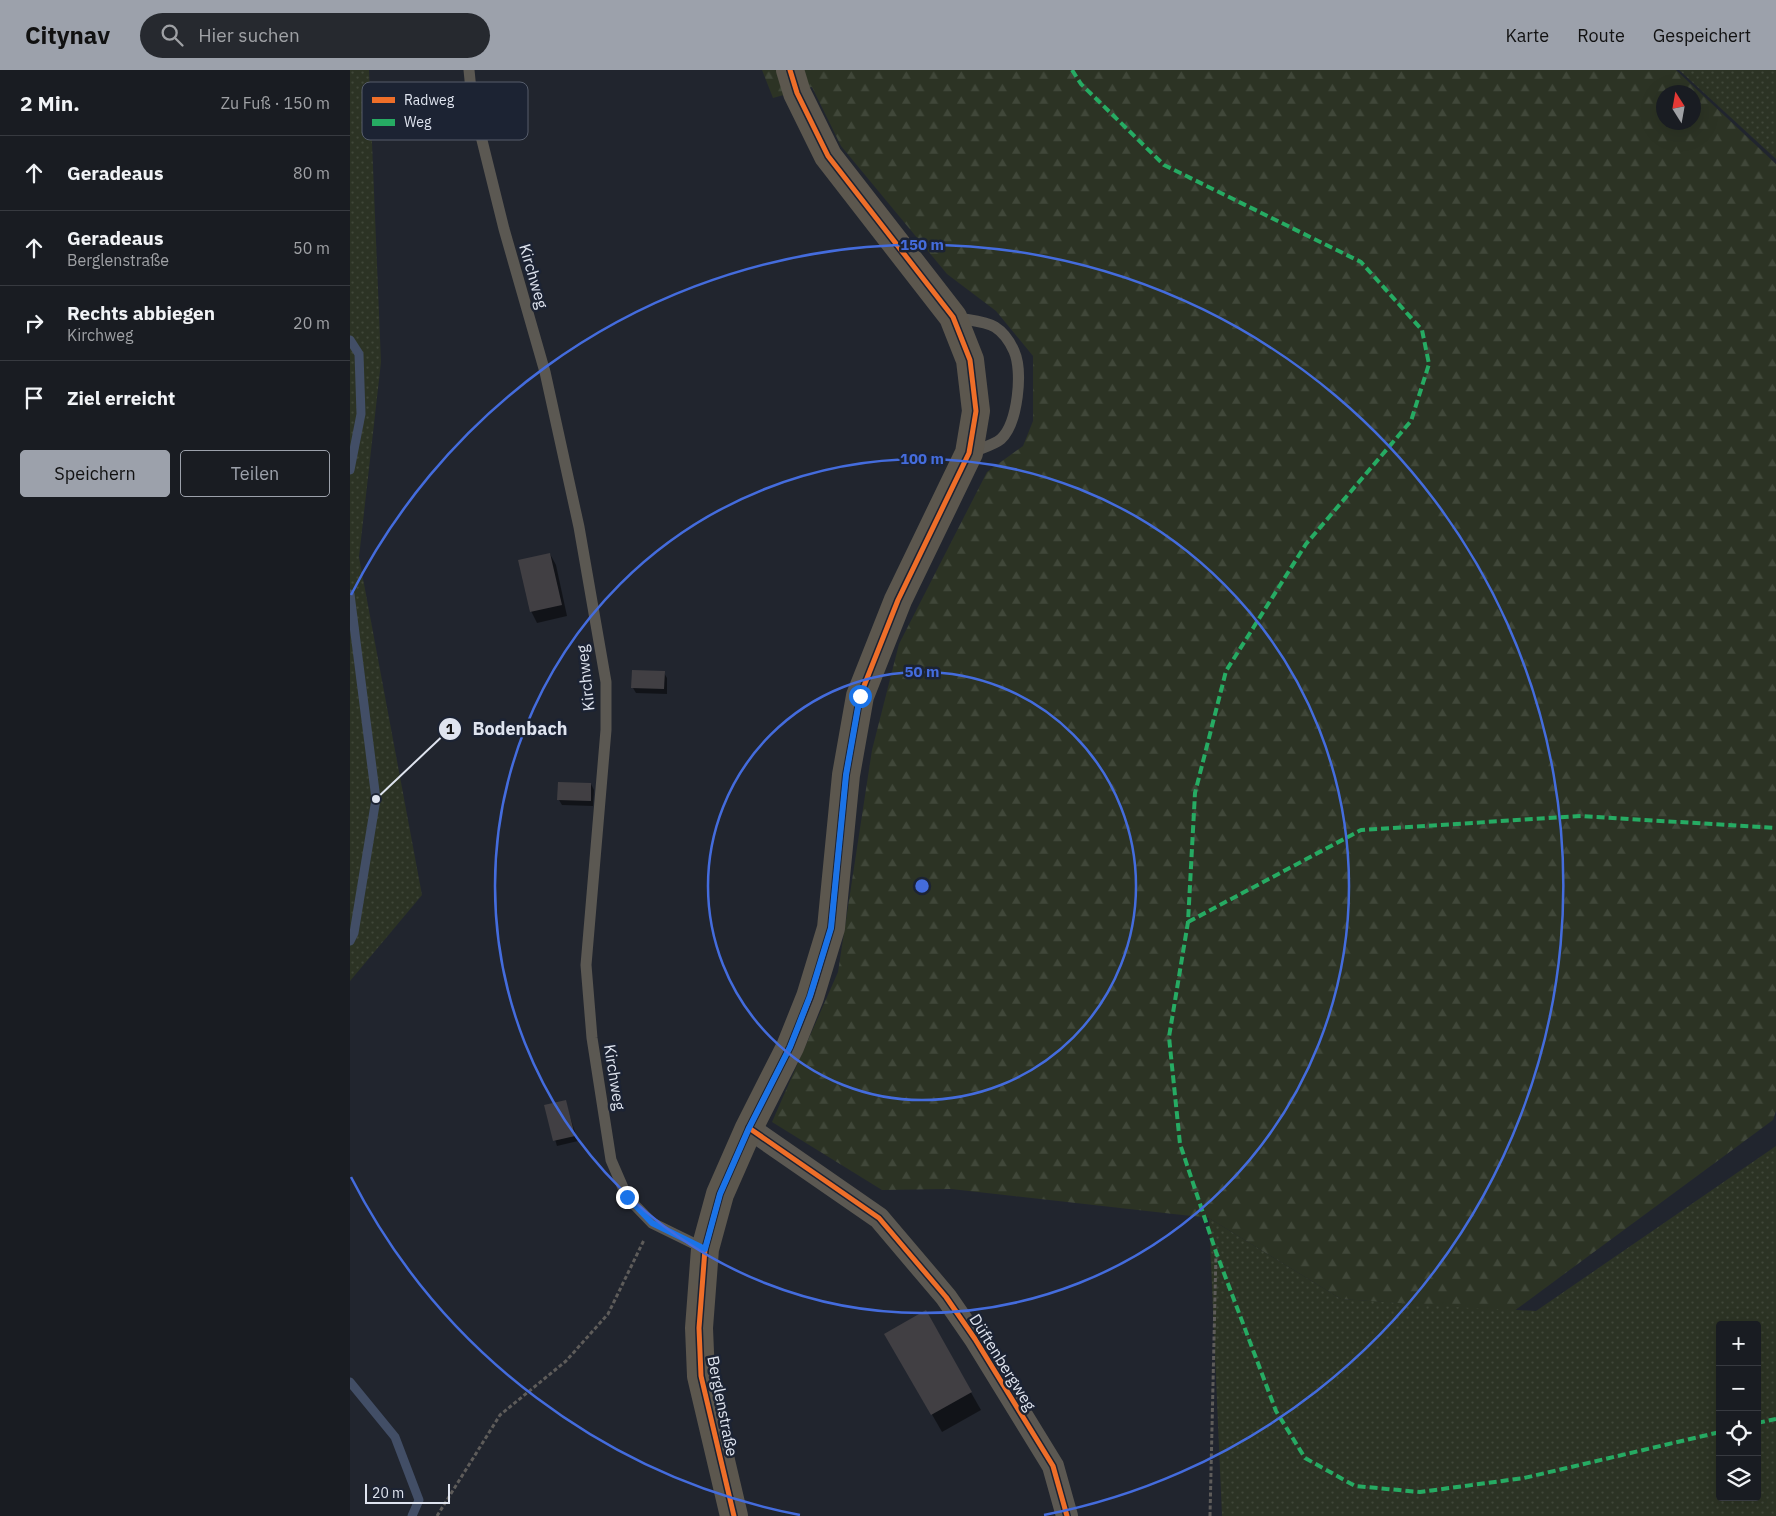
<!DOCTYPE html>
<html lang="de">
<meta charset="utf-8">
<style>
:root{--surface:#191c22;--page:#26292f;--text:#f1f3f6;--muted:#9fa1a5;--line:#373a40;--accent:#9ca1ab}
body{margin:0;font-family:"IBM Plex Sans",sans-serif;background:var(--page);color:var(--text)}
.controls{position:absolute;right:15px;bottom:15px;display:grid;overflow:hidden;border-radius:5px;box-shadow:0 5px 20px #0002}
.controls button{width:45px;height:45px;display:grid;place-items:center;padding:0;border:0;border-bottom:1px solid var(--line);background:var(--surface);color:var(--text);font:25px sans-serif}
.compass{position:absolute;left:1306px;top:15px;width:45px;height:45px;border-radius:50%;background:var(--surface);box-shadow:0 5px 20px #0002;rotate:349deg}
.scale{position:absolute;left:15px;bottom:12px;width:85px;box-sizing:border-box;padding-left:5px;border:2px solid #dfe4ef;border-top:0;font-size:14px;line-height:18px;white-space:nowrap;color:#dfe4ef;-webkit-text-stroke:4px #1c2333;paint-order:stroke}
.stop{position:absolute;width:15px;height:15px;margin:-11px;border:4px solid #1a73e8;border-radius:50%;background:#fff}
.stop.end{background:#1a73e8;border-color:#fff;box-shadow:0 1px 5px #0008}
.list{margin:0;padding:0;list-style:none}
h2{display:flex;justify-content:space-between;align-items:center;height:65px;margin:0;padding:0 20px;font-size:21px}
h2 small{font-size:16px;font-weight:400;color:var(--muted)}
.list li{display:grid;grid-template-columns:32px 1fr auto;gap:15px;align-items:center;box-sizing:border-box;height:75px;padding:0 20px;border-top:1px solid var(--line)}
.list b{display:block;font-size:19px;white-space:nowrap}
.list p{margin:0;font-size:16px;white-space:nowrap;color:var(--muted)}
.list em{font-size:16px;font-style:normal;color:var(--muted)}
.actions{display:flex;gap:10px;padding:15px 20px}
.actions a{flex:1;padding:11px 0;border:1px solid var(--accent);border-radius:5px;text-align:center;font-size:18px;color:var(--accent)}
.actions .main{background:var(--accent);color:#111}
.icon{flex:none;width:28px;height:28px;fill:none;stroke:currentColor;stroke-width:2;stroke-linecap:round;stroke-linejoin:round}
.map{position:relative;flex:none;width:1426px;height:1446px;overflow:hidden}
header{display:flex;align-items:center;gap:30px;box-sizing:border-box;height:70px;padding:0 25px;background:var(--accent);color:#111}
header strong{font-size:24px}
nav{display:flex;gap:28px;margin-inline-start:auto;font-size:18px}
.search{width:350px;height:45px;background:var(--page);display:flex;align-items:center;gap:12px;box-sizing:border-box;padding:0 18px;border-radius:28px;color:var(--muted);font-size:19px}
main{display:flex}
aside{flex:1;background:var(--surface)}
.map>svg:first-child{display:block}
</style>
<header>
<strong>Citynav</strong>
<div class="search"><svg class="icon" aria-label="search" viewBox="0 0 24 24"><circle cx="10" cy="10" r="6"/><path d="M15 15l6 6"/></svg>Hier suchen</div>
<nav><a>Karte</a><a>Route</a><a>Gespeichert</a></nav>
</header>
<main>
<aside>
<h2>2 Min.<small>Zu Fuß · 150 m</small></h2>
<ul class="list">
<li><svg class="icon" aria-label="ahead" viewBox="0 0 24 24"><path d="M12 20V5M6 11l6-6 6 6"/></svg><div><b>Geradeaus</b></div><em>80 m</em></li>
<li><svg class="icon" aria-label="ahead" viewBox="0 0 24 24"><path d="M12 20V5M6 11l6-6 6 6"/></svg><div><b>Geradeaus</b><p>Berglenstraße</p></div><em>50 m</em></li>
<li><svg class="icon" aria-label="right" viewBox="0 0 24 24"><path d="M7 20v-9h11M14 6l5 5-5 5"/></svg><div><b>Rechts abbiegen</b><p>Kirchweg</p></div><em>20 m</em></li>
<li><svg class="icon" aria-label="arrive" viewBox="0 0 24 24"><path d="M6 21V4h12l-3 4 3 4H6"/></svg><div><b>Ziel erreicht</b></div></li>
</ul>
<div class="actions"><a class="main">Speichern</a><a>Teilen</a></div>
</aside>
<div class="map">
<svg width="1426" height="1446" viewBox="0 0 1426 1446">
<defs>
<pattern id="grass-dots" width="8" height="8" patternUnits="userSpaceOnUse" patternTransform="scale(1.25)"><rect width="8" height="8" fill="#2c3324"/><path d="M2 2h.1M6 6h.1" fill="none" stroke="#404739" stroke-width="1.8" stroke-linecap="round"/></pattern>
<pattern id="forest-firs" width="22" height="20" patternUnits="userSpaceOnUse" patternTransform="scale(1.25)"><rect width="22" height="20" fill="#2c3324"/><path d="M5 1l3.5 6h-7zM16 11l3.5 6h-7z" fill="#404739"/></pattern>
</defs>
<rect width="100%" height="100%" fill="#21252e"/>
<!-- grass -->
<g fill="url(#grass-dots)" fill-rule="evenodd">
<polygon points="0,0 19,0 31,292 9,487 72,825 0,911"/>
<polygon points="1329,0 1426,0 1426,89"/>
<path d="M 1426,1076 L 1426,1446 L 872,1446 L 859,1148 L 991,1229 L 1186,1241 ZM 1370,1255 L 1407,1255 L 1407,1427 L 1370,1427 Z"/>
</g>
<!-- forest -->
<path fill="url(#forest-firs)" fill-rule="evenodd" d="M 412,0 L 1326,0 L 1426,94 L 1426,1041 L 1423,1050 L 1164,1241 L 991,1229 L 859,1148 L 601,1119 L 532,1120 L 422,1052 L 488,902 L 522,680 L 549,574 L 637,402 L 673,376 L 683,351 L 683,286 L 646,241 L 597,204 L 491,76 L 462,17 L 423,28 ZM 1314,22 L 1344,22 L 1344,52 L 1314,52 Z"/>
<!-- shadow -->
<g fill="#0007">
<polygon points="200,484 206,495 217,546 187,553 181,541"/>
<polygon points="314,603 317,608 317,624 286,623 283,618"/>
<polygon points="241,714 244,720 243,736 212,735 209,730"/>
<polygon points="215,1031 228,1071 207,1076 195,1036"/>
<polygon points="575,1242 631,1340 592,1362 536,1264"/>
</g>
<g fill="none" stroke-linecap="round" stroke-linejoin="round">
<!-- stream -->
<g stroke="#424e66" stroke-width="9">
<polyline points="0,270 9,284 11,344 0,400"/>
<polyline points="0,524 26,729 4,863 0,871"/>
<polyline points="0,1312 45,1367 69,1430 62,1446"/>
</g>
</g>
<!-- building -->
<g fill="#413f43">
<polygon points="200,483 212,535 180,542 168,490"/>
<polygon points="282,600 315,601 314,619 281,618"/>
<polygon points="208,712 241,713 241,731 207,730"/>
<polygon points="216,1030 225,1066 203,1071 194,1035"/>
<polygon points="576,1240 622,1322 581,1345 534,1264"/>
</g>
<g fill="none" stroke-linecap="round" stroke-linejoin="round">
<!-- path -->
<g stroke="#5e5c5a" stroke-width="3" stroke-dasharray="4 2.5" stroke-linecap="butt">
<polyline points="87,1446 150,1345 216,1291 258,1244 294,1170"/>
<polyline points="860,1446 866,1182"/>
</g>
<!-- lane -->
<g stroke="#5b5852" stroke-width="11">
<polyline points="119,0 122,30 154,159 195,302 229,457 256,612 256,660 236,895 242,968 261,1090 277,1127 302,1153 355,1179"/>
<path d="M 604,247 C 616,250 635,251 645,257 C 653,262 660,272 664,281 C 673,301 668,353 651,369 C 644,375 629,379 620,383"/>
</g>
<!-- street -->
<polyline stroke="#5b5852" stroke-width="22" points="399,1058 529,1148 596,1227 625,1269 703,1396 717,1446"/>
<!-- secondary -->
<polyline stroke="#5c574e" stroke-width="28" points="384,1446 351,1306 349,1258 355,1179 370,1124 399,1058 440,977 460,927 481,858 496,705 510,626 548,530 619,383 626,341 620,290 603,247 478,86 447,23 440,0"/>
<!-- quiet -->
<g stroke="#26ab63" stroke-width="4" stroke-dasharray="8 4" stroke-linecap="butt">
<polyline points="722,0 731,14 814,95 1011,192 1072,260 1079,294 1061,351 956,474 876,601 845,723 838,852 819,967 830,1074 866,1182 926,1341 955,1388 1005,1416 1070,1422 1174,1408 1370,1362"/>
<polyline points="838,852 1011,760 1231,746 1426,758"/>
<polyline points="1407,1353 1426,1349"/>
</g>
<defs>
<g id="cycleway">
<polyline points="399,1058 529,1148 596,1227 625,1269 703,1396 717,1446"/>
<polyline points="384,1446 351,1306 349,1258 355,1179 370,1124 399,1058 440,977 460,927 481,858 496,705 510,626 548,530 619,383 626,341 620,290 603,247 478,86 447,23 440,0"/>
</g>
</defs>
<!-- cycleway casing -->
<use href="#cycleway" stroke="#1c2333" stroke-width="8"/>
<!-- cycleway -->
<use href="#cycleway" stroke="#ee6e29" stroke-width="5"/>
</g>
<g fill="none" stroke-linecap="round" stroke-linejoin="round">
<!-- route -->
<polyline stroke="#1a73e8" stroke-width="6" points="277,1127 302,1153 355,1179 370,1124 399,1058 440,977 460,926 481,858 496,705 510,626"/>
</g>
<!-- distance rings -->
<g fill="none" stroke="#446cdd" stroke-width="2.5">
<circle cx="572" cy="816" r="214"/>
<circle cx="572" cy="816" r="427"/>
<path d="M450 1445A641 641 0 0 1 1 1107M1 525A641 641 0 1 1 694 1445"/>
</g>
<g text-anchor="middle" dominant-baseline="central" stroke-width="5" stroke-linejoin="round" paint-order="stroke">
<!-- street labels -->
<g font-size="16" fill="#dfe4ef" stroke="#1c2333">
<text transform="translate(184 206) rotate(74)">Kirchweg</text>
<text transform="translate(235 608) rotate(-96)">Kirchweg</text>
<text transform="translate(265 1007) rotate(81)">Kirchweg</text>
<text transform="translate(653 1292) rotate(58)">Düftenbergweg</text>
<text transform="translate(373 1336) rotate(79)">Berglenstraße</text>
</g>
</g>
<!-- legend -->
<rect x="12" y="12" width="166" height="58" rx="8" fill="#1c2333" stroke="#565d6b" stroke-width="1"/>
<rect x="22" y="27" width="23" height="6" fill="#ee6e29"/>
<rect x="22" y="49" width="23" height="7" fill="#26ab63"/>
<g font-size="14" fill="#dfe4ef">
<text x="54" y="35">Radweg</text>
<text x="54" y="57">Weg</text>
</g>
<circle cx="572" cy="816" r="8" fill="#446cdd" stroke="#1c2333" stroke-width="2.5"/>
<g font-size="15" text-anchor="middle" font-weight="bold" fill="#446cdd" stroke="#1c2333" stroke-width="5" stroke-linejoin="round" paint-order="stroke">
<text x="572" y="180">150 m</text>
<text x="572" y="394">100 m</text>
<text x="572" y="607">50 m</text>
</g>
<!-- callouts -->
<path fill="none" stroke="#dfe4ef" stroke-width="2" d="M26 729L100 659"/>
<g fill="#dfe4ef" stroke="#1c2333" stroke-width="2">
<circle cx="26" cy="729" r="5"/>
<circle cx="100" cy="659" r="12"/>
</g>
<g font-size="15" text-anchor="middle" font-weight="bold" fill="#111">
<text x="100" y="664">1</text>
</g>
<g font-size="18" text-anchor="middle" font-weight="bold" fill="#dfe4ef" stroke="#1c2333" stroke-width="5" stroke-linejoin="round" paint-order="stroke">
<text x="170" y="665">Bodenbach</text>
</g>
</svg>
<div class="controls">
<button>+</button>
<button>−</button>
<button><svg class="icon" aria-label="locate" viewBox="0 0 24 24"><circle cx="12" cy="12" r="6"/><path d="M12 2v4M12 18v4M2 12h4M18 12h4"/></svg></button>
<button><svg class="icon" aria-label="layers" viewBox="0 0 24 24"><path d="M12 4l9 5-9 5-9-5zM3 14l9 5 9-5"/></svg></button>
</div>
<svg class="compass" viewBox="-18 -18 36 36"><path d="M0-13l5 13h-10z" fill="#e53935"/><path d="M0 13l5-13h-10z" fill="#9fa1a5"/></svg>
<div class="scale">20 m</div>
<div class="stop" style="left:510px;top:626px"></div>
<div class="stop end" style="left:277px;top:1127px"></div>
</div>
</main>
